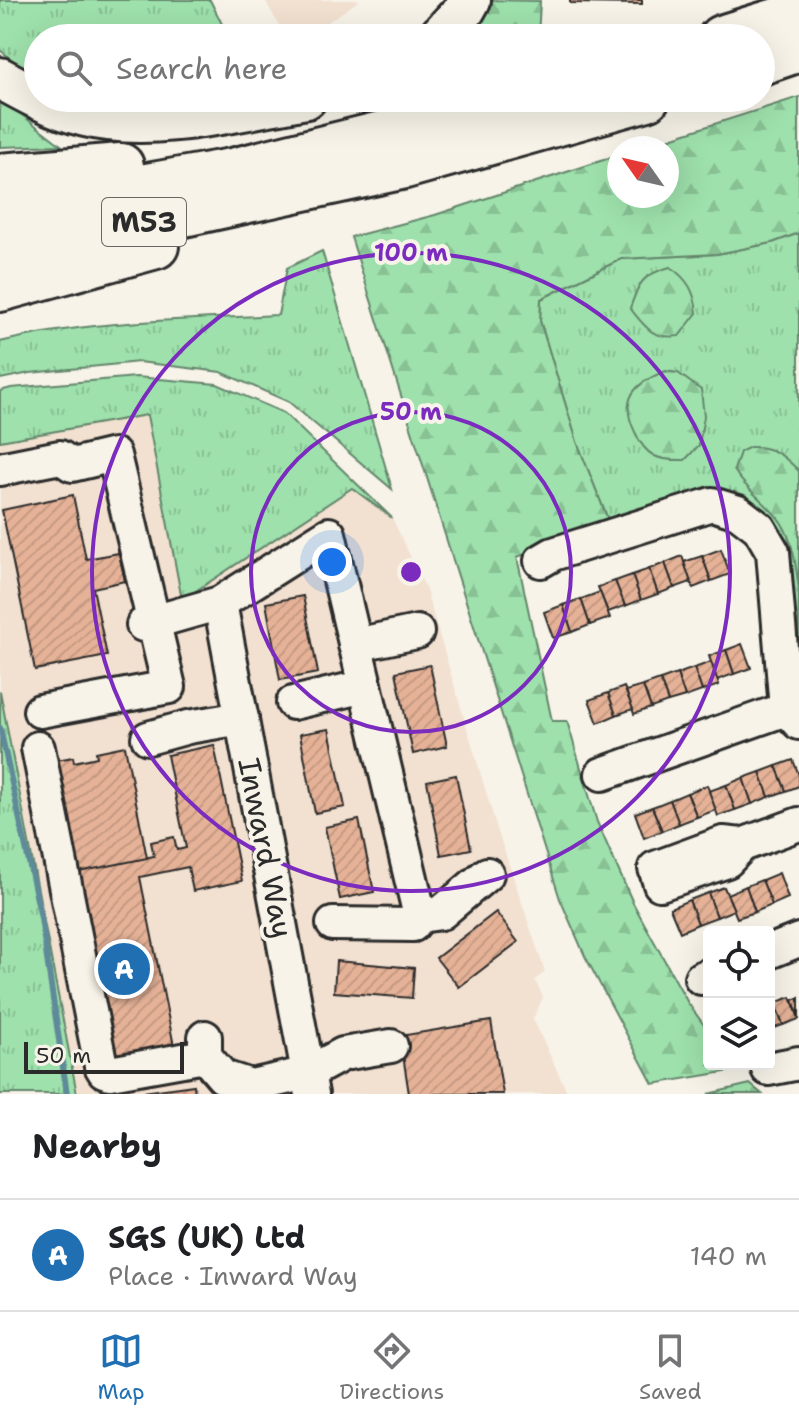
<!DOCTYPE html>
<meta charset="utf-8">
<style>
:root{--surface:#fff;--page:#f2f2f2;--text:#202124;--muted:#757577;--line:#e0e0e0;--accent:#1f6fb2}
body{margin:0;font-family:"Shantell Sans",sans-serif;background:var(--page);color:var(--text)}
.controls{position:absolute;right:24px;bottom:24px;display:grid;overflow:hidden;border-radius:8px;box-shadow:0 8px 32px #0002}
.controls button{width:72px;height:72px;display:grid;place-items:center;padding:0;border:0;border-bottom:2px solid var(--line);background:var(--surface);color:var(--text);font:40px sans-serif}
.compass{position:absolute;left:607px;top:136px;width:72px;height:72px;border-radius:50%;background:var(--surface);box-shadow:0 8px 32px #0002;rotate:304deg}
.scale{position:absolute;left:24px;bottom:20px;width:160px;box-sizing:border-box;padding-left:8px;border:4px solid #2b2b2b;border-top:0;font-size:22px;line-height:28px;white-space:nowrap;color:#2b2b2b;-webkit-text-stroke:6px #f7f3e8;paint-order:stroke}
.you{position:absolute;left:332px;top:562px;width:28px;height:28px;margin:-20px;border:6px solid #fff;border-radius:50%;background:#1a73e8;box-shadow:0 0 0 12px #1a73e833}
.badge{display:grid;place-items:center;width:52px;height:52px;border-radius:50%;background:var(--accent);color:#fff;font-size:26px;font-weight:700}
.pin{position:absolute;translate:-50% -50%;border:4px solid #fff;box-shadow:0 2px 8px #0006}
.list{margin:0;padding:0;list-style:none}
h2{display:flex;justify-content:space-between;align-items:center;height:104px;margin:0;padding:0 32px;font-size:34px}
h2 small{font-size:26px;font-weight:400;color:var(--muted)}
.list li{display:grid;grid-template-columns:52px 1fr auto;gap:24px;align-items:center;box-sizing:border-box;height:112px;padding:0 32px;border-top:2px solid var(--line)}
.list b{display:block;font-size:30px;white-space:nowrap}
.list p{margin:0;font-size:26px;white-space:nowrap;color:var(--muted)}
.list em{font-size:26px;font-style:normal;color:var(--muted)}
.icon{flex:none;width:44px;height:44px;fill:none;stroke:currentColor;stroke-width:2;stroke-linecap:round;stroke-linejoin:round}
.map{position:relative;flex:none;width:799px;height:1094px;overflow:hidden}
.search{position:absolute;background:var(--surface);box-shadow:0 8px 32px #0002;left:24px;right:24px;top:24px;height:88px;display:flex;align-items:center;gap:20px;box-sizing:border-box;padding:0 28px;border-radius:44px;color:var(--muted);font-size:30px}
.sheet{height:216px;background:var(--surface)}
nav{display:flex;justify-content:space-around;align-items:center;box-sizing:border-box;height:112px;border-top:2px solid var(--line);background:var(--surface);font-size:22px;color:var(--muted)}
nav a{display:grid;justify-items:center;gap:4px}
nav .on{color:var(--accent)}
.map>svg:first-child{display:block}
</style>
<div class="map">
<svg width="799" height="1094" viewBox="0 0 799 1094">
<defs>
<pattern id="grass-tufts" width="24" height="20" patternUnits="userSpaceOnUse" patternTransform="scale(2)"><rect width="24" height="20" fill="#9ee1ac"/><path d="M3 7l-1-3M5 7V3M7 7l1-3M15 17l-1-3M17 17v-4M19 17l1-3" fill="none" stroke="#88c194"/></pattern>
<pattern id="forest-firs" width="22" height="20" patternUnits="userSpaceOnUse" patternTransform="scale(2)"><rect width="22" height="20" fill="#9ee1ac"/><path d="M5 1l3.5 6h-7zM16 11l3.5 6h-7z" fill="#88c194"/></pattern>
<pattern id="building-hatch" width="6" height="6" patternUnits="userSpaceOnUse" patternTransform="scale(2)"><rect width="6" height="6" fill="#e5b297"/><path d="M-1 1l2-2M0 6l6-6M5 7l2-2" fill="none" stroke="#c59982"/></pattern>
</defs>
<rect width="100%" height="100%" fill="#f7f3e8"/>
<filter id="ink" filterUnits="userSpaceOnUse"><feTurbulence type="fractalNoise" baseFrequency=".0125" numOctaves="2"/><feDisplacementMap in="SourceGraphic" scale="16" xChannelSelector="R" yChannelSelector="G"/><feConvolveMatrix kernelMatrix="1 2 1 2 8 2 1 2 1" color-interpolation-filters="sRGB"/></filter>
<g filter="url(#ink)">
<!-- built -->
<g fill="#f2e0d0">
<polygon points="265,0 360,0 304,38 286,38"/>
<polygon points="147,415 182,600 352,488 392,518 425,587 497,829 545,972 535,980 543,997 533,1019 568,1094 77,1094 0,691 0,441"/>
</g>
<!-- grass -->
<g fill="url(#grass-tufts)" stroke="#64866c" stroke-width="2">
<polygon points="0,0 210,0 229,38 38,38 38,72 16,63 0,50"/>
<polygon points="0,98 61,145 0,147"/>
<polygon points="799,233 799,715 752,511 610,525 577,442 540,321 541,299 621,259 717,254 772,243"/>
<path d="M 322,251 L 392,489 L 289,402 L 221,372 L 139,362 L 30,373 L 0,379 L 0,342 C 91,320 185,320 278,315 L 287,268 Z"/>
<polygon points="136,377 217,384 284,413 392,518 352,488 182,600 147,415 0,441 0,391 11,388"/>
<polygon points="0,691 77,1094 0,1094"/>
</g>
<!-- forest -->
<g fill="url(#forest-firs)" stroke="#64866c" stroke-width="2">
<polygon points="486,0 540,1 538,38 459,38"/>
<polygon points="799,97 799,233 772,243 717,254 621,259 541,299 540,321 577,442 610,525 517,557 552,721 567,721 597,822 633,903 688,1003 709,1032 709,1064 733,1064 737,1070 653,1084 585,956 560,899 351,237 435,215 619,155 619,196 667,196 667,148 639,148"/>
<path d="M 670,267 C 688,279 695,292 697,313 L 679,336 C 652,339 646,328 630,308 C 640,281 642,275 670,267 Z"/>
<path d="M 666,371 L 678,373 L 701,390 L 704,416 L 699,445 L 685,460 C 658,461 646,457 635,432 C 619,399 634,383 666,371 Z"/>
<path d="M 750,447 C 773,446 783,455 799,471 L 799,590 C 796,567 794,542 781,522 C 768,503 746,491 734,470 L 740,452 Z"/>
<polygon points="750,1084 762,1094 708,1094"/>
</g>
<g fill="none" stroke-linecap="round" stroke-linejoin="round">
<!-- stream -->
<polyline stroke="#5f8a99" stroke-width="6" points="0,728 41,918 67,1094"/>
</g>
<!-- building -->
<g fill="url(#building-hatch)" stroke="#2b2b2b" stroke-width="2">
<polygon points="570,0 642,0 642,4 570,3"/>
<polygon points="73,495 86,559 119,553 125,581 93,588 107,656 35,670 2,510"/>
<polygon points="721,549 730,574 711,581 702,556"/>
<polygon points="682,556 691,582 674,588 665,563"/>
<polygon points="702,556 711,581 693,588 684,562"/>
<polygon points="665,563 674,588 658,594 649,569"/>
<polygon points="649,569 658,594 641,600 632,575"/>
<polygon points="632,575 641,600 625,606 615,581"/>
<polygon points="615,581 625,606 608,612 598,587"/>
<polygon points="600,592 610,618 590,625 581,599"/>
<polygon points="303,596 318,673 280,680 266,603"/>
<polygon points="581,599 590,625 572,632 563,605"/>
<polygon points="563,605 572,632 553,638 544,612"/>
<polygon points="742,644 751,668 734,674 726,650"/>
<polygon points="726,650 734,674 717,680 709,656"/>
<polygon points="711,662 719,685 702,691 694,668"/>
<polygon points="430,665 447,746 413,754 396,672"/>
<polygon points="694,668 702,691 685,697 677,674"/>
<polygon points="677,674 685,697 668,702 660,680"/>
<polygon points="660,680 668,702 651,708 643,686"/>
<polygon points="643,686 651,708 634,714 626,691"/>
<polygon points="624,687 633,709 616,715 608,693"/>
<polygon points="608,693 616,715 598,723 589,700"/>
<polygon points="329,729 345,807 315,813 300,734"/>
<polygon points="214,745 242,881 193,891 188,867 140,877 174,1046 108,1060 70,873 154,856 151,842 174,837 177,850 186,848 167,755"/>
<polygon points="125,746 147,858 69,874 46,762 73,757 74,762 97,757 96,752"/>
<polygon points="793,760 799,775 799,786 786,791 776,766"/>
<polygon points="776,766 786,791 769,797 760,772"/>
<polygon points="760,772 769,797 752,804 743,778"/>
<polygon points="456,775 471,849 441,855 427,781"/>
<polygon points="743,778 752,804 735,810 726,785"/>
<polygon points="707,785 716,810 697,817 687,793"/>
<polygon points="726,785 735,810 718,816 709,791"/>
<polygon points="687,793 697,817 679,824 670,800"/>
<polygon points="670,800 679,824 662,831 652,807"/>
<polygon points="652,807 662,831 644,838 635,813"/>
<polygon points="359,820 374,892 340,899 325,827"/>
<polygon points="779,873 788,898 772,905 762,880"/>
<polygon points="762,880 772,905 755,912 746,886"/>
<polygon points="746,886 755,912 737,918 727,894"/>
<polygon points="724,887 734,910 717,917 708,893"/>
<polygon points="708,893 717,917 698,924 689,900"/>
<polygon points="689,900 698,924 680,932 670,908"/>
<polygon points="496,912 518,942 459,987 436,958"/>
<polygon points="336,961 414,968 412,998 334,992"/>
<polygon points="791,997 799,1019 783,1025 774,1003"/>
<polygon points="799,998 799,1017 793,1000"/>
<polygon points="774,1003 783,1025 769,1030 769,1005"/>
<polygon points="491,1021 503,1094 409,1094 400,1036"/>
<polygon points="194,1085 195,1094 129,1094"/>
</g>
<g fill="none" stroke-linecap="round" stroke-linejoin="round">
<defs>
<g id="minor">
<polyline points="0,469 60,457 72,465 114,455 169,687 40,711"/>
<polyline points="541,561 553,554 712,504 738,512 759,528 773,552 786,709 799,723"/>
<polyline points="220,603 312,1094"/>
<polyline points="143,625 220,603 329,534 420,916 413,925 333,924"/>
<polyline points="355,645 417,632"/>
<polyline points="293,703 365,686"/>
<polyline points="148,738 188,727 242,718"/>
<polyline points="38,748 101,1066 104,1071 110,1073 205,1056"/>
<polyline points="602,774 786,709"/>
<polyline points="742,845 723,843 655,868 660,884 727,861 742,845 799,824"/>
<polyline points="420,916 441,913 487,874"/>
<polyline points="769,952 799,940"/>
<polyline points="701,978 709,975"/>
<polyline points="205,1037 205,1056 223,1077 251,1086 308,1073 343,1054 391,1046"/>
<polyline points="768,1069 799,1063"/>
</g>
<g id="major">
<polyline points="438,38 465,9 470,0"/>
<path d="M 0,78 C 27,93 54,108 85,116 C 153,133 238,110 306,98"/>
</g>
<g id="highway">
<polyline points="721,38 799,14"/>
<polyline points="761,62 799,49"/>
<polyline points="0,176 121,166"/>
<polyline points="0,212 232,171 527,98"/>
<polyline points="0,247 156,220 405,166 647,98"/>
<polyline points="0,289 156,246"/>
</g>
</defs>
<!-- minor casing -->
<use href="#minor" stroke="#2b2b2b" stroke-width="38"/>
<!-- major casing -->
<use href="#major" stroke="#2b2b2b" stroke-width="46"/>
<!-- highway casing -->
<use href="#highway" stroke="#2b2b2b" stroke-width="50"/>
<!-- minor -->
<use href="#minor" stroke="#f7f3e8" stroke-width="32"/>
<!-- major -->
<use href="#major" stroke="#f7f3e8" stroke-width="40"/>
<!-- highway -->
<use href="#highway" stroke="#f7f3e8" stroke-width="44"/>
</g>
</g>
<!-- distance rings -->
<g fill="none" stroke="#7b2cbf" stroke-width="4">
<circle cx="411" cy="572" r="160"/>
<circle cx="411" cy="572" r="319"/>
</g>
<g text-anchor="middle" dominant-baseline="central" stroke-width="8" stroke-linejoin="round" paint-order="stroke">
<!-- shield labels -->
<rect fill="#f7f3e8" stroke="#686764" stroke-width="2" x="102" y="198" width="84" height="48" rx="6"/>
<g font-size="28" font-weight="bold" fill="#2b2b2b">
<text x="144" y="222">M53</text>
</g>
<!-- street labels -->
<g font-size="30" fill="#2b2b2b" stroke="#f7f3e8">
<text transform="translate(266 848) rotate(79)">Inward Way</text>
</g>
</g>
<circle cx="411" cy="572" r="12" fill="#7b2cbf" stroke="#f7f3e8" stroke-width="4"/>
<g font-size="24" text-anchor="middle" font-weight="bold" fill="#7b2cbf" stroke="#f7f3e8" stroke-width="8" stroke-linejoin="round" paint-order="stroke">
<text x="411" y="261">100 m</text>
<text x="411" y="420">50 m</text>
</g>
</svg>
<div class="controls">
<button><svg class="icon" aria-label="locate" viewBox="0 0 24 24"><circle cx="12" cy="12" r="6"/><path d="M12 2v4M12 18v4M2 12h4M18 12h4"/></svg></button>
<button><svg class="icon" aria-label="layers" viewBox="0 0 24 24"><path d="M12 4l9 5-9 5-9-5zM3 14l9 5 9-5"/></svg></button>
</div>
<svg class="compass" viewBox="-18 -18 36 36"><path d="M0-13l5 13h-10z" fill="#e53935"/><path d="M0 13l5-13h-10z" fill="#757577"/></svg>
<div class="scale">50 m</div>
<div class="you"></div>
<div class="pin badge" style="left:124px;top:969px">A</div>
<div class="search"><svg class="icon" aria-label="search" viewBox="0 0 24 24"><circle cx="10" cy="10" r="6"/><path d="M15 15l6 6"/></svg>Search here</div>
</div>
<section class="sheet">
<h2>Nearby<small></small></h2>
<ul class="list">
<li><span class="badge">A</span><div><b>SGS (UK) Ltd</b><p>Place · Inward Way</p></div><em>140 m</em></li>
</ul>
</section>
<nav>
<a class="on"><svg class="icon" aria-label="map" viewBox="0 0 24 24"><path d="M3 6l6-2 6 2 6-2v14l-6 2-6-2-6 2zM9 4v14M15 6v14"/></svg>Map</a>
<a><svg class="icon" aria-label="directions" viewBox="0 0 24 24"><path d="M12 3l9 9-9 9-9-9zM9 14v-3h6M13 9l2 2-2 2"/></svg>Directions</a>
<a><svg class="icon" aria-label="saved" viewBox="0 0 24 24"><path d="M7 4h10v16l-5-4-5 4z"/></svg>Saved</a>
</nav>
